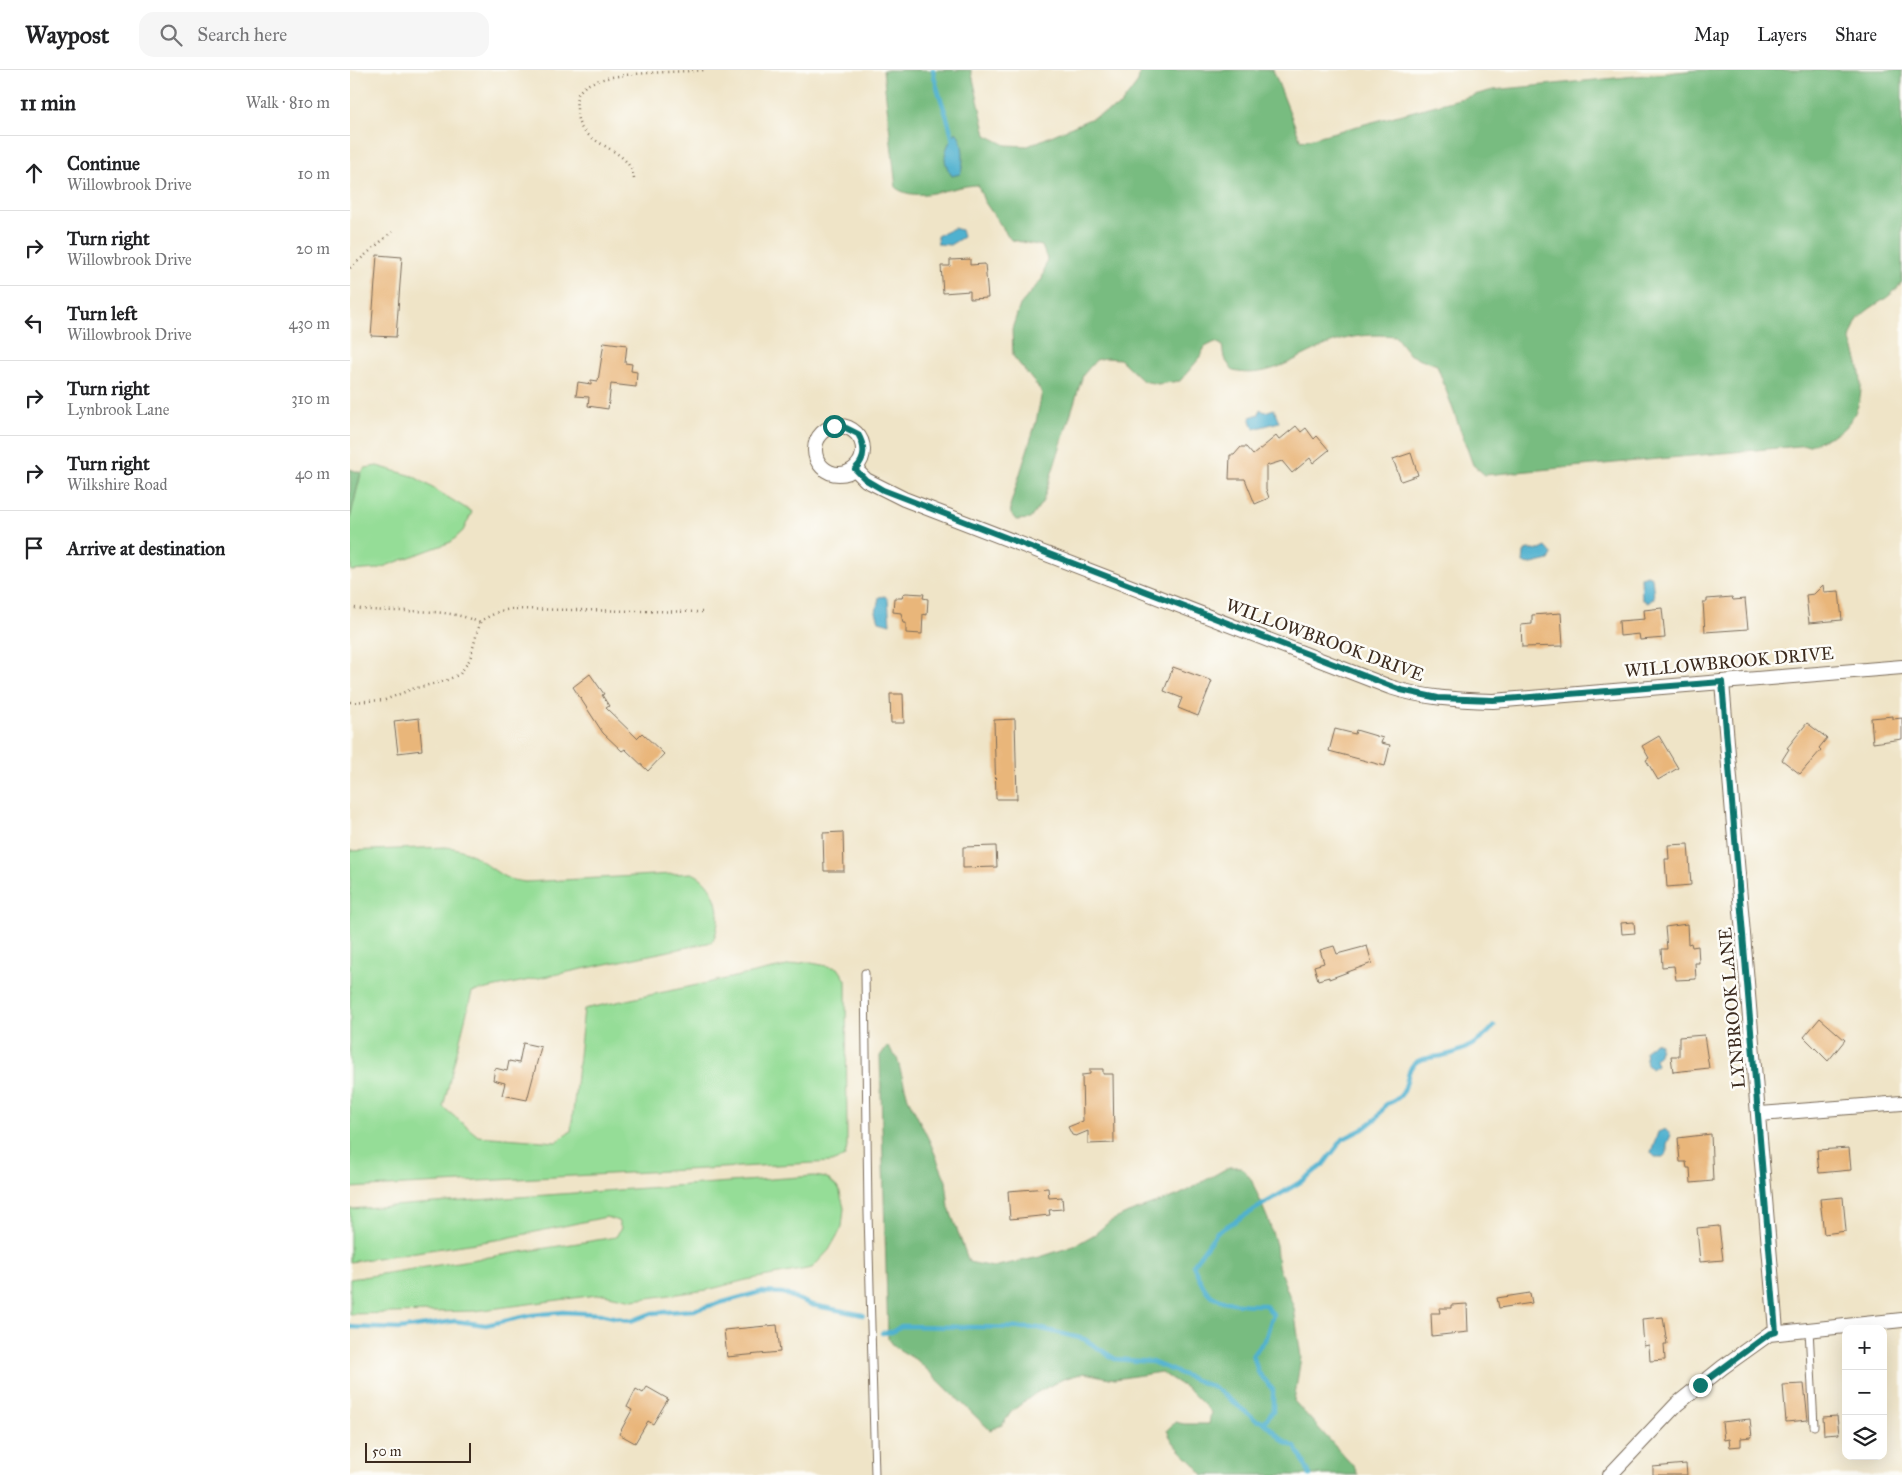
<!DOCTYPE html>
<meta charset="utf-8">
<style>
:root{--surface:#fff;--page:#f6f6f6;--text:#202124;--muted:#757577;--line:#e0e0e0}
body{margin:0;font-family:"IM FELL Great Primer",serif;background:var(--page);color:var(--text)}
.controls{position:absolute;right:15px;bottom:15px;display:grid;overflow:hidden;border-radius:10px;box-shadow:0 5px 20px #0002}
.controls button{width:45px;height:45px;display:grid;place-items:center;padding:0;border:0;border-bottom:1px solid var(--line);background:var(--surface);color:var(--text);font:25px sans-serif}
.scale{position:absolute;left:15px;bottom:12px;width:106px;box-sizing:border-box;padding-left:5px;border:2px solid #3b2a1e;border-top:0;font-size:14px;line-height:18px;white-space:nowrap;color:#3b2a1e;-webkit-text-stroke:4px #fdfcf7;paint-order:stroke}
.stop{position:absolute;width:15px;height:15px;margin:-11px;border:4px solid #0f766e;border-radius:50%;background:#fff}
.stop.end{background:#0f766e;border-color:#fff;box-shadow:0 1px 5px #0008}
.list{margin:0;padding:0;list-style:none}
h2{display:flex;justify-content:space-between;align-items:center;height:65px;margin:0;padding:0 20px;font-size:21px}
h2 small{font-size:16px;font-weight:400;color:var(--muted)}
.list li{display:grid;grid-template-columns:32px 1fr auto;gap:15px;align-items:center;box-sizing:border-box;height:75px;padding:0 20px;border-top:1px solid var(--line)}
.list b{display:block;font-size:19px;white-space:nowrap}
.list p{margin:0;font-size:16px;white-space:nowrap;color:var(--muted)}
.list em{font-size:16px;font-style:normal;color:var(--muted)}
.icon{flex:none;width:28px;height:28px;fill:none;stroke:currentColor;stroke-width:2;stroke-linecap:round;stroke-linejoin:round}
.map{position:relative;flex:none;width:1552px;height:1405px;overflow:hidden}
header{display:flex;align-items:center;gap:30px;box-sizing:border-box;height:70px;padding:0 25px;background:var(--surface);border-bottom:1px solid var(--line)}
header strong{font-size:24px}
nav{display:flex;gap:28px;margin-inline-start:auto;font-size:18px}
.search{width:350px;height:45px;background:var(--page);display:flex;align-items:center;gap:12px;box-sizing:border-box;padding:0 18px;border-radius:15px;color:var(--muted);font-size:19px}
main{display:flex}
aside{flex:1;background:var(--surface)}
.map>svg:first-child{display:block}
</style>
<header>
<strong>Waypost</strong>
<div class="search"><svg class="icon" aria-label="search" viewBox="0 0 24 24"><circle cx="10" cy="10" r="6"/><path d="M15 15l6 6"/></svg>Search here</div>
<nav><a>Map</a><a>Layers</a><a>Share</a></nav>
</header>
<main>
<aside>
<h2>11 min<small>Walk · 810 m</small></h2>
<ul class="list">
<li><svg class="icon" aria-label="ahead" viewBox="0 0 24 24"><path d="M12 20V5M6 11l6-6 6 6"/></svg><div><b>Continue</b><p>Willowbrook Drive</p></div><em>10 m</em></li>
<li><svg class="icon" aria-label="right" viewBox="0 0 24 24"><path d="M7 20v-9h11M14 6l5 5-5 5"/></svg><div><b>Turn right</b><p>Willowbrook Drive</p></div><em>20 m</em></li>
<li><svg class="icon" aria-label="left" viewBox="0 0 24 24"><path d="M17 20v-9H6M10 6l-5 5 5 5"/></svg><div><b>Turn left</b><p>Willowbrook Drive</p></div><em>430 m</em></li>
<li><svg class="icon" aria-label="right" viewBox="0 0 24 24"><path d="M7 20v-9h11M14 6l5 5-5 5"/></svg><div><b>Turn right</b><p>Lynbrook Lane</p></div><em>310 m</em></li>
<li><svg class="icon" aria-label="right" viewBox="0 0 24 24"><path d="M7 20v-9h11M14 6l5 5-5 5"/></svg><div><b>Turn right</b><p>Wilkshire Road</p></div><em>40 m</em></li>
<li><svg class="icon" aria-label="arrive" viewBox="0 0 24 24"><path d="M6 21V4h12l-3 4 3 4H6"/></svg><div><b>Arrive at destination</b></div></li>
</ul>
</aside>
<div class="map">
<svg width="1552" height="1405" viewBox="0 0 1552 1405">
<rect width="100%" height="100%" fill="#fdfcf7"/>
<filter id="ink" filterUnits="userSpaceOnUse"><feTurbulence type="fractalNoise" baseFrequency=".02" numOctaves="2"/><feDisplacementMap in="SourceGraphic" scale="10" xChannelSelector="R" yChannelSelector="G"/><feConvolveMatrix kernelMatrix="1 2 1 2 8 2 1 2 1" color-interpolation-filters="sRGB"/></filter>
<filter id="wash" filterUnits="userSpaceOnUse"><feTurbulence type="fractalNoise" baseFrequency=".0096" numOctaves="4" result="noise"/><feDisplacementMap in="SourceGraphic" scale="20" xChannelSelector="R" yChannelSelector="G"/><feGaussianBlur stdDeviation="1.12" result="paint"/><feColorMatrix in="noise" values="0 0 0 0 0 0 0 0 0 0 0 0 0 0 0 0 0 1.4 0 .05"/><feComposite in="paint" operator="in"/></filter>
<g filter="url(#wash)">
<rect width="100%" height="100%" fill="#efe4c7"/>
<!-- green -->
<g fill="#95dd97" stroke="#68845a">
<polygon points="27,396 63,406 122,442 113,461 101,472 27,499 1,501 0,448 11,403 15,398"/>
<path d="M 95,777 C 124,779 132,794 155,807 C 161,810 169,811 175,812 L 342,803 C 367,813 375,849 362,872 L 122,922 L 93,1037 L 128,1066 L 206,1072 L 221,1061 L 234,939 L 456,892 L 488,898 L 496,910 L 497,1077 L 495,1086 L 482,1092 L 0,1118 L 0,781 Z"/>
<polygon points="464,1106 477,1108 489,1119 494,1138 492,1157 479,1180 462,1198 396,1210 357,1220 283,1230 254,1224 125,1241 0,1244 0,1209 266,1167 271,1158 268,1151 256,1147 152,1169 0,1192 0,1139"/>
</g>
<!-- forest -->
<g fill="#78bc80" stroke="#5a734f">
<path d="M 533,0 L 621,0 L 636,65 L 656,75 L 678,76 L 770,36 L 788,12 L 790,0 L 923,0 L 951,71 L 1143,20 L 1347,0 L 1552,0 L 1552,212 C 1539,231 1523,233 1510,247 C 1505,252 1503,262 1500,268 C 1511,299 1520,330 1495,357 C 1488,365 1470,370 1460,375 L 1135,405 L 1123,395 L 1087,295 L 1060,285 L 1045,266 C 1024,264 1004,265 984,272 C 949,284 921,310 883,301 L 874,288 L 872,275 L 865,272 L 855,277 L 848,290 L 830,311 L 808,314 L 793,311 L 770,289 L 755,288 L 746,290 L 733,305 L 693,431 L 680,449 L 666,450 L 661,444 L 660,436 L 686,352 L 692,322 L 663,286 L 662,259 L 670,235 L 692,209 L 697,189 L 692,176 L 661,170 L 634,131 L 628,115 C 602,115 568,134 546,118 Z"/>
<polygon points="0,399 11,403 0,448"/>
<path d="M 537,976 L 547,988 L 558,1028 L 580,1072 L 596,1111 L 599,1138 L 619,1192 L 643,1197 L 690,1187 L 724,1176 L 745,1164 L 759,1152 L 778,1143 L 829,1125 L 879,1097 L 891,1097 L 901,1109 L 919,1152 L 926,1175 L 928,1196 L 944,1238 L 951,1287 L 944,1331 L 1004,1397 L 1008,1405 L 853,1405 C 842,1388 824,1380 817,1360 L 825,1352 L 834,1354 L 859,1354 L 861,1342 L 839,1320 L 811,1302 L 765,1309 L 734,1303 L 713,1309 L 686,1323 L 662,1341 L 652,1355 L 640,1360 L 568,1291 L 545,1277 L 538,1268 L 530,986 Z"/>
</g>
<!-- water -->
<g fill="#50b1cf" stroke="#466e76">
<path d="M 606,62 C 614,69 615,95 610,104 L 602,106 C 590,89 595,78 606,62 Z"/>
<polygon points="604,158 611,160 613,167 600,175 588,174 587,166"/>
<polygon points="910,339 915,342 924,339 929,352 904,359 900,347 909,344"/>
<polygon points="1196,477 1202,484 1199,490 1182,494 1173,493 1174,483 1177,479 1190,480"/>
<polygon points="1297,505 1302,507 1304,528 1298,533 1292,529 1291,507"/>
<polygon points="535,526 538,530 540,554 529,551 526,542 529,527"/>
<polygon points="1304,972 1310,974 1309,985 1305,989 1307,995 1301,999 1297,995 1295,982"/>
<polygon points="1315,1059 1321,1065 1317,1074 1317,1083 1313,1087 1305,1087 1301,1083 1308,1062"/>
</g>
<g fill="none" stroke-linecap="round" stroke-linejoin="round">
<!-- stream -->
<g stroke="#50b1cf" stroke-width="4.5">
<path d="M 583,0 C 587,26 600,47 603,73"/>
<polyline points="0,1257 50,1259 105,1251 136,1255 182,1245 213,1242 250,1244 281,1251 302,1243 344,1240 410,1222 433,1223 462,1235 513,1245"/>
<polyline points="532,1263 542,1262 551,1256 688,1258 734,1269 765,1289 802,1292 865,1318 906,1350 914,1352 936,1373 945,1377 950,1384 960,1405"/>
<path d="M 914,1352 L 923,1341 L 923,1320 L 908,1302 L 903,1284 L 915,1270 L 923,1244 L 915,1235 C 898,1235 866,1235 856,1220 C 851,1213 847,1203 843,1195 L 867,1162 L 952,1111 L 973,1095 L 993,1069 L 1013,1059 L 1027,1048 L 1036,1034 C 1066,1025 1050,1000 1068,991 C 1075,988 1085,987 1091,986 C 1113,982 1130,973 1144,956"/>
</g>
</g>
<g id="blocks">
<!-- building -->
<g fill="#e9b67a">
<polygon points="27,185 52,187 46,267 21,266"/>
<polygon points="620,189 620,195 635,194 638,228 620,229 620,221 593,223 591,196 600,196 600,190"/>
<polygon points="254,272 277,275 275,293 282,294 281,301 287,302 286,317 261,314 258,339 238,336 239,327 226,326 228,312 241,314 241,310 248,311"/>
<polygon points="946,356 951,362 956,358 964,369 967,366 979,380 963,393 960,388 942,403 932,391 916,396 916,419 919,428 905,434 895,409 879,409 880,385 884,385 891,377 896,377 903,385 926,366 929,370"/>
<polygon points="1061,383 1068,405 1051,411 1043,389"/>
<polygon points="1473,515 1474,522 1489,521 1492,550 1459,553 1456,525 1464,524"/>
<polygon points="556,523 574,524 573,528 578,529 577,545 573,544 572,564 556,563 556,553 553,553 551,543 543,542 544,528 552,528 553,524"/>
<polygon points="1382,527 1383,530 1395,529 1398,559 1355,562 1353,532 1357,532 1357,529"/>
<polygon points="1312,538 1315,568 1290,570 1289,564 1270,566 1269,551 1295,549 1294,540"/>
<polygon points="1211,543 1213,576 1172,577 1171,555 1182,554 1182,545"/>
<polygon points="823,597 862,611 848,646 828,638 832,628 814,621"/>
<polygon points="240,604 254,624 252,625 259,636 256,638 287,668 292,663 314,684 298,701 275,679 272,681 253,663 223,617"/>
<polygon points="540,624 553,624 554,653 541,653"/>
<polygon points="1543,646 1543,649 1552,648 1552,669 1523,673 1521,648"/>
<polygon points="69,648 72,680 48,683 44,651"/>
<polygon points="665,649 667,729 646,729 644,650"/>
<polygon points="1457,653 1477,668 1469,678 1471,680 1450,704 1432,690 1439,679 1437,678"/>
<polygon points="985,659 1005,664 1006,660 1033,668 1031,673 1040,675 1035,696 979,681"/>
<polygon points="1309,666 1328,698 1308,710 1296,690 1299,688 1292,676"/>
<polygon points="493,762 494,801 474,801 473,763"/>
<polygon points="1338,774 1341,815 1317,817 1315,789 1319,789 1318,775"/>
<polygon points="646,776 647,797 613,798 613,777"/>
<polygon points="1284,852 1285,863 1272,864 1271,853"/>
<polygon points="1337,854 1338,874 1341,873 1342,877 1348,876 1349,893 1345,893 1346,909 1326,910 1324,896 1312,897 1311,879 1317,879 1315,857"/>
<polygon points="984,876 987,884 1017,876 1022,893 979,909 979,907 968,910 964,896 974,893 970,880"/>
<polygon points="1470,948 1495,970 1478,991 1454,967"/>
<polygon points="1354,965 1359,998 1323,1002 1321,986 1329,986 1329,967"/>
<polygon points="173,973 191,977 177,1030 152,1025 155,1013 143,1010 145,998 157,1001 159,991 169,993"/>
<polygon points="740,999 753,999 753,1004 763,1004 764,1073 738,1074 738,1061 726,1066 722,1065 718,1057 733,1051 732,1005 740,1004"/>
<polygon points="1361,1064 1363,1111 1341,1113 1340,1098 1337,1098 1336,1092 1330,1092 1328,1068"/>
<polygon points="1499,1078 1501,1100 1469,1103 1467,1080"/>
<polygon points="698,1118 699,1128 712,1127 713,1139 699,1140 700,1145 660,1149 658,1121"/>
<polygon points="1493,1127 1496,1161 1474,1164 1470,1129"/>
<polygon points="1369,1156 1373,1190 1350,1192 1347,1158"/>
<polygon points="1180,1223 1182,1233 1149,1238 1147,1228"/>
<polygon points="1117,1234 1118,1262 1082,1266 1081,1243 1090,1243 1089,1238 1101,1238 1101,1235"/>
<polygon points="1313,1247 1317,1274 1314,1274 1315,1290 1300,1291 1299,1275 1294,1276 1292,1249"/>
<polygon points="427,1255 430,1282 377,1287 374,1260"/>
<polygon points="1454,1314 1458,1350 1436,1352 1433,1315"/>
<polygon points="297,1317 318,1329 303,1354 298,1351 285,1373 269,1364 282,1340 277,1337 286,1319 293,1323"/>
<polygon points="1487,1346 1489,1364 1474,1365 1473,1347"/>
<polygon points="1400,1349 1402,1367 1391,1368 1391,1376 1380,1377 1379,1369 1374,1370 1372,1352"/>
<polygon points="1336,1394 1337,1405 1303,1405 1303,1397"/>
</g>
</g>
</g>
<g filter="url(#ink)">
<use href="#blocks" fill-opacity="0" stroke="#7a6b59" stroke-width="1"/>
<g fill="none" stroke-linecap="round" stroke-linejoin="round">
<defs>
<g id="service">
<polyline points="515,903 518,1143 525,1405"/>
<polyline points="1459,1259 1464,1356"/>
</g>
<g id="minor">
<circle cx="489" cy="380" r="24"/>
<path d="M 505,399 L 516,410 L 554,429 L 1040,617 C 1074,628 1107,630 1143,631 L 1552,597"/>
<polyline points="1372,612 1426,1261"/>
<polyline points="1410,1044 1552,1033"/>
<polyline points="1260,1405 1327,1334 1373,1297 1419,1264 1552,1250"/>
</g>
</defs>
<!-- service casing -->
<use href="#service" stroke="#7a6b59" stroke-width="9"/>
<!-- minor casing -->
<use href="#minor" stroke="#7a6b59" stroke-width="16"/>
<!-- path -->
<g stroke="#7a6b59" stroke-width="2.5" stroke-dasharray="1 4" stroke-linecap="butt">
<path d="M 284,109 C 281,83 251,78 235,62 C 228,55 227,48 227,38 C 226,31 226,25 231,20 C 247,0 329,3 355,0"/>
<polyline points="0,198 42,162"/>
<path d="M 0,537 C 42,546 91,534 130,553"/>
<polyline points="0,632 35,630 62,619 95,611 110,604 120,589 128,559 132,550 150,541 162,539 354,542"/>
</g>
<!-- service -->
<use href="#service" stroke="#fff" stroke-width="7"/>
<!-- minor -->
<use href="#minor" stroke="#fff" stroke-width="14"/>
</g>
</g>
<g fill="none" stroke-linecap="round" stroke-linejoin="round" filter="url(#ink)">
<!-- route -->
<path stroke="#0f766e" stroke-width="6" d="M 484,356 L 492,356 L 508,364 C 515,376 516,389 505,399 L 516,410 L 533,420 L 1051,620 L 1088,628 L 1143,630 L 1372,612 L 1426,1262 L 1419,1264 L 1350,1315"/>
</g>
<g text-anchor="middle" dominant-baseline="central" stroke-width="5" stroke-linejoin="round" paint-order="stroke">
<!-- street labels -->
<g font-size="18" fill="#3b2a1e" stroke="#fdfcf7">
<text transform="translate(975 570) rotate(20)">WILLOWBROOK DRIVE</text>
<text transform="translate(1379 592) rotate(-5)">WILLOWBROOK DRIVE</text>
<text transform="translate(1382 938) rotate(-95)">LYNBROOK LANE</text>
</g>
</g>
</svg>
<div class="controls">
<button>+</button>
<button>−</button>
<button><svg class="icon" aria-label="layers" viewBox="0 0 24 24"><path d="M12 4l9 5-9 5-9-5zM3 14l9 5 9-5"/></svg></button>
</div>
<div class="scale">50 m</div>
<div class="stop" style="left:484px;top:356px"></div>
<div class="stop end" style="left:1350px;top:1315px"></div>
</div>
</main>
